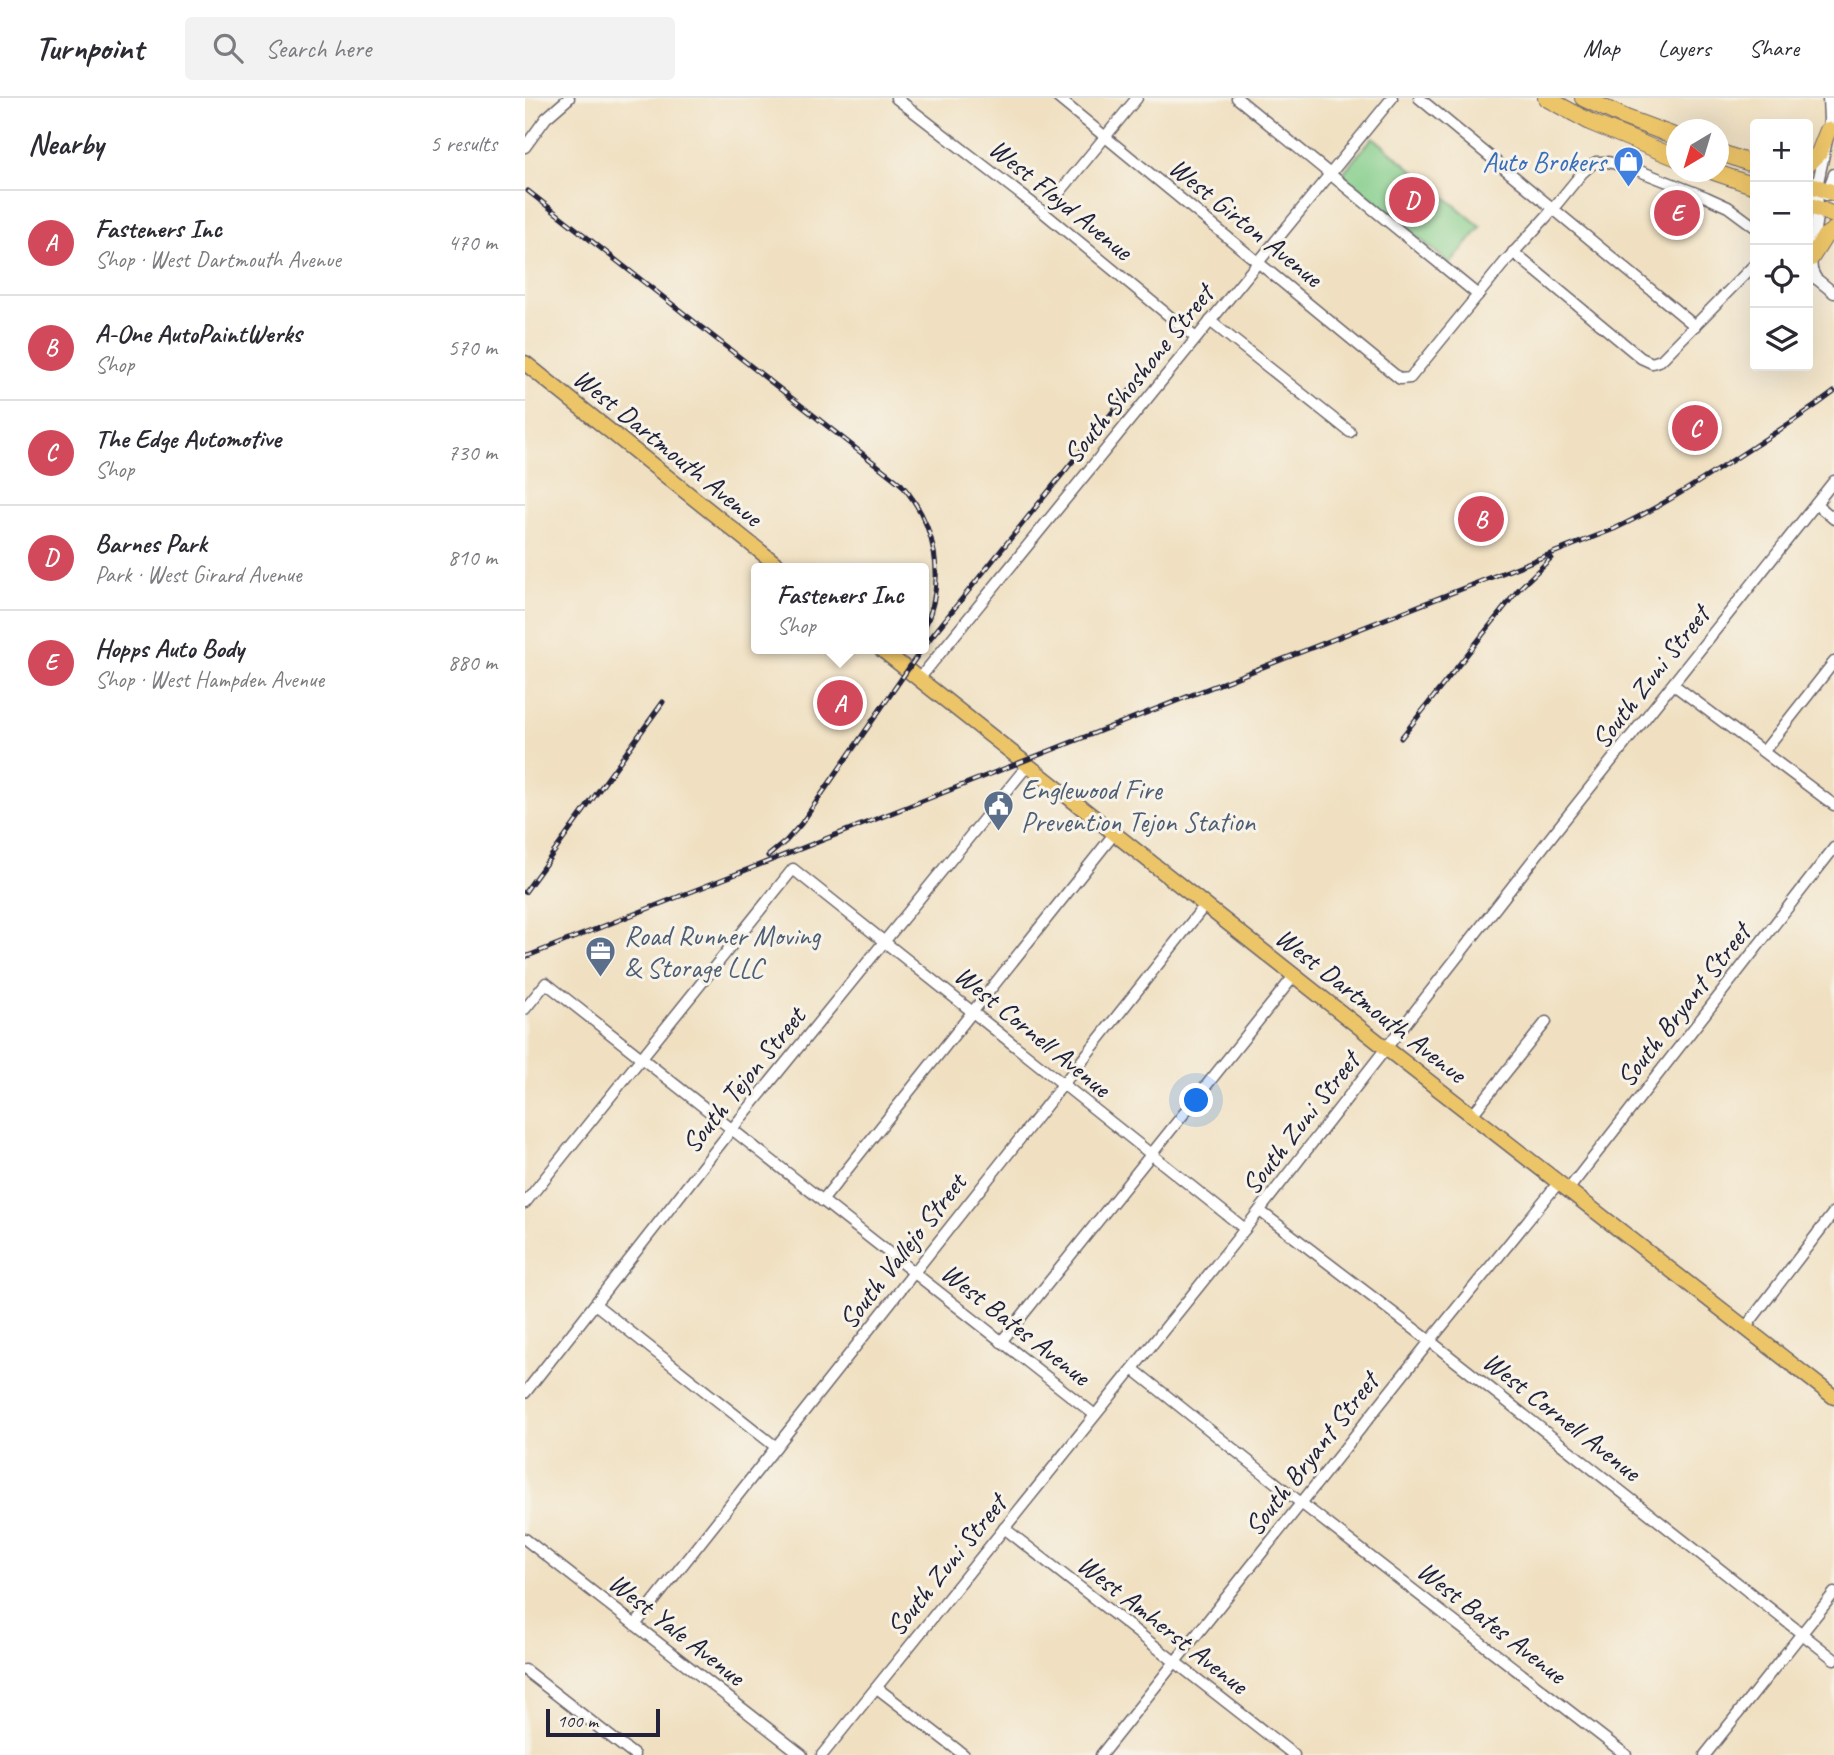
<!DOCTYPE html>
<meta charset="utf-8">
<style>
:root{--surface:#fff;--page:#f2f2f3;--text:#2b2b33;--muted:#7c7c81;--line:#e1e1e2;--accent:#d1495b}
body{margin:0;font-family:Caveat,sans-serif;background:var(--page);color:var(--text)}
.controls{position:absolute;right:21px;top:21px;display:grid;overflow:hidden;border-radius:7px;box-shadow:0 7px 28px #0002}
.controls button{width:63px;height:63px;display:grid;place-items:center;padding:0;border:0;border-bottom:2px solid var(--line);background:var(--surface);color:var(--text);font:35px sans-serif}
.compass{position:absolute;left:1141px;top:21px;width:63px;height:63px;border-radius:50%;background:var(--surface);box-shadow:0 7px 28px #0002;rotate:218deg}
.scale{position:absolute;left:21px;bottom:18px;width:114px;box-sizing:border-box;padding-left:7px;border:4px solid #22223b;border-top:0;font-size:19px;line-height:24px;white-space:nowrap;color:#22223b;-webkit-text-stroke:5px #f7f3e8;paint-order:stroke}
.you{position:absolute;left:672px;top:1003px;width:24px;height:24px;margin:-18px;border:5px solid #fff;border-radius:50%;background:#1a73e8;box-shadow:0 0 0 10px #1a73e833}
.badge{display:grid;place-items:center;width:46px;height:46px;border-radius:50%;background:var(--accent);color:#fff;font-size:23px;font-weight:700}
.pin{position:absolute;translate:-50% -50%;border:4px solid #fff;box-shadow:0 2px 7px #0006}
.popup{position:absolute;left:226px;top:465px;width:178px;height:91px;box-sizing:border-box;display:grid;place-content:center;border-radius:7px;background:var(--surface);filter:drop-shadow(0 2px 5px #0005);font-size:23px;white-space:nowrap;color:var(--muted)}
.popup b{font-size:26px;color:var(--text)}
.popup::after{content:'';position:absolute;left:50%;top:100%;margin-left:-14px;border:14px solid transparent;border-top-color:var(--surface)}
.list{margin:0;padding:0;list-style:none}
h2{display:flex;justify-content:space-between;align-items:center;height:91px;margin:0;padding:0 28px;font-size:30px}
h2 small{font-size:23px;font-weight:400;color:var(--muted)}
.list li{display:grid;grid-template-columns:46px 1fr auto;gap:21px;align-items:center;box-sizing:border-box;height:105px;padding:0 28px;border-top:2px solid var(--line)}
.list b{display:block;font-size:26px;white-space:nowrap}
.list p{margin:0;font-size:23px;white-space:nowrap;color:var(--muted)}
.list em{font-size:23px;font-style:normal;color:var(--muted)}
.icon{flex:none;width:38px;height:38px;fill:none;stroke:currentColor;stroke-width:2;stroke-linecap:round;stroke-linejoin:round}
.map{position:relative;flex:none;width:1309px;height:1657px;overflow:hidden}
header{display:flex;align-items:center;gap:42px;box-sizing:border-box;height:98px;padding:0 35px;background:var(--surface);border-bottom:2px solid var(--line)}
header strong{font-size:33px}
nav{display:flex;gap:38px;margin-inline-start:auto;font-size:24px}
.search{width:490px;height:63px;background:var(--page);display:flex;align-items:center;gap:18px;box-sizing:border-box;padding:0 24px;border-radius:7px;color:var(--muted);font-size:26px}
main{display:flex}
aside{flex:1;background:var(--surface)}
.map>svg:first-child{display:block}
</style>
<header>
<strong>Turnpoint</strong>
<div class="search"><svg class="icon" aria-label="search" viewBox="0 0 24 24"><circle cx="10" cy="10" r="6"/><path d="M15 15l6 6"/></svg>Search here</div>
<nav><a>Map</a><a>Layers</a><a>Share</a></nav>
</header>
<main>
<aside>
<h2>Nearby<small>5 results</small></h2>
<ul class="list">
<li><span class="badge">A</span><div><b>Fasteners Inc</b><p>Shop · West Dartmouth Avenue</p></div><em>470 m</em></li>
<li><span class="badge">B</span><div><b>A-One AutoPaintWerks</b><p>Shop</p></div><em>570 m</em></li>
<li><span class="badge">C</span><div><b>The Edge Automotive</b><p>Shop</p></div><em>730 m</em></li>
<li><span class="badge">D</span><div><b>Barnes Park</b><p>Park · West Girard Avenue</p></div><em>810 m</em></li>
<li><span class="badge">E</span><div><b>Hopps Auto Body</b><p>Shop · West Hampden Avenue</p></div><em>880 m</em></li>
</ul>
</aside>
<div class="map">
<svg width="1309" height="1657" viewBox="0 0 1309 1657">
<rect width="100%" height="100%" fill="#f7f3e8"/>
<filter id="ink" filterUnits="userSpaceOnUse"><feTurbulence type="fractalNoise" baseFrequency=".0143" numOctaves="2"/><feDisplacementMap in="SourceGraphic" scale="14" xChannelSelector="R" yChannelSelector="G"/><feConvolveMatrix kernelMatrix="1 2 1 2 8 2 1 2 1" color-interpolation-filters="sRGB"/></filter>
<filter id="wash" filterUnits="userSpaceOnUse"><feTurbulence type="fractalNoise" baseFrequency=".00686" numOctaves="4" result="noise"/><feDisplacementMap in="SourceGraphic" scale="28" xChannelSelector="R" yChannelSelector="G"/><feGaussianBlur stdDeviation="1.57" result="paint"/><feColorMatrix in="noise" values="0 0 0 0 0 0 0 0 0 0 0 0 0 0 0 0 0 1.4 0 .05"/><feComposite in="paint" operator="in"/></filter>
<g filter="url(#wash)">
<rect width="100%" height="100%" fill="#f0e0c1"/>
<!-- green -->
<polygon fill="#83cd8a" stroke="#527862" stroke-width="2" points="848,39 956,129 925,166 817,76"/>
</g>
<g filter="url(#ink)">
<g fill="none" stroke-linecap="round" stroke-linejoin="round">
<defs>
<g id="minor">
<polyline points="371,0 507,105 671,240"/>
<polyline points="533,0 875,281 885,280 979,165 1022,118 1057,75 1066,67 1071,64 1083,64 1107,70 1181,99 1203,109 1230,129"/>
<polyline points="712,0 953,197"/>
<polyline points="894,0 1170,228"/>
<polyline points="0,49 21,20 44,0"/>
<polyline points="534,95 612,0"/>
<polyline points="1301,97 1309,76"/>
<polyline points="988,154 1116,260 1127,265 1136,262 1141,257 1230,166"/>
<polyline points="1288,178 1309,195"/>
<polyline points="1291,181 1287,172 1286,160 1293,111 1292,89 1302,42 1304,21 1303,0"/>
<polyline points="685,223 825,334"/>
<polyline points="1291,406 1309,421"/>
<polyline points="394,581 867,0"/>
<polyline points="1149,587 1309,707"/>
<polyline points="1239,653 1309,564"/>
<polyline points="0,911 21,885 570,1317"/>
<polyline points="947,1017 1021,924"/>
<polyline points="1043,1092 1309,750"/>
<polyline points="297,1103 589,736"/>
<polyline points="0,1105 268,771 720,1131"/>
<polyline points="735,1113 905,1243 1309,1561"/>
<polyline points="70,1206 251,1349"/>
<polyline points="1220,1230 1309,1114"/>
<polyline points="476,1244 769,878"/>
<polyline points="608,1271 776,1405 1101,1657"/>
<polyline points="0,1295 207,1031 502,668"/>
<polyline points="479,1430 769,1657"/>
<polyline points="0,1441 277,1657"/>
<polyline points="110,1527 680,807"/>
<polyline points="0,1572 109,1657"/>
<polyline points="352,1590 439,1657"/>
<polyline points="297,1657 720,1131 1029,735 1309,383"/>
<polyline points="576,1657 905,1243 1034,1084"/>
<polyline points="1180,1657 1309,1495"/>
</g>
<g id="major">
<polyline points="0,265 256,470"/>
<polyline points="356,551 862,951 1309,1299"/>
</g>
<g id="highway">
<polyline points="1021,0 1067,25 1152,60"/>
<polyline points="1058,0 1101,20 1152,39"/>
<polyline points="1194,54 1230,67"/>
<polyline points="1283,66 1294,55 1303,32"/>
<polyline points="1189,74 1230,88"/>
<polyline points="1283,86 1309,95"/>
<polyline points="1283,107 1309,117"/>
<polyline points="1286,160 1300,138 1309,132"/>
</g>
</defs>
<!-- minor casing -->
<use href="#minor" stroke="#6a646a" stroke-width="13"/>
<!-- major casing -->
<use href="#major" stroke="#6a646a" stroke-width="17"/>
<!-- highway casing -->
<use href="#highway" stroke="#6a646a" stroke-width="18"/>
<!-- minor -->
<use href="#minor" stroke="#fff" stroke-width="10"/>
<!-- major -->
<use href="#major" stroke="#edc569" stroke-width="14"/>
<!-- highway -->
<use href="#highway" stroke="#edc569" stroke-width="16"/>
<defs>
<g id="rail">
<path d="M 3,93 L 376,386 C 411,426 422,482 399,531"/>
<polyline points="399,548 639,250"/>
<polyline points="876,640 993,492 1026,460"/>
<polyline points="243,758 261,743 276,726 397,551"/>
<polyline points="0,794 138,604"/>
<path d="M 0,859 L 1089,431 C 1138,408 1183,378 1228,349 C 1256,331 1283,314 1309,294"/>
</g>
</defs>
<!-- rail casing -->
<use href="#rail" stroke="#22223b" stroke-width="5"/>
<!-- rail -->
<use href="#rail" stroke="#f7f3e8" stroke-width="2.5" stroke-dasharray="8" stroke-linecap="butt"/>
</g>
</g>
<!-- icons -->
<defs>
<symbol id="shop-pin" viewBox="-11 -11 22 30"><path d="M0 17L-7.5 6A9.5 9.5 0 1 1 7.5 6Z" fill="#3f7fe0" stroke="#f7f3e8"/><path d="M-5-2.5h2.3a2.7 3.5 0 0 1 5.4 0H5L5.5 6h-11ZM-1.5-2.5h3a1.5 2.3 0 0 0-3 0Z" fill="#fff"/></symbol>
<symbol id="civic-pin" viewBox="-11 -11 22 30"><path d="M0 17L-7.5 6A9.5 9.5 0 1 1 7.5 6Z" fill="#5c6f8a" stroke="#f7f3e8"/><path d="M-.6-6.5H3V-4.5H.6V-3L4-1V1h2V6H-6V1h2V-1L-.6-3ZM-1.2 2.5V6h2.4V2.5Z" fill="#fff"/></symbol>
<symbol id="office-pin" viewBox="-11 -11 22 30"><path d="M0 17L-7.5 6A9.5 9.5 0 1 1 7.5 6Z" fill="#5c6f8a" stroke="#f7f3e8"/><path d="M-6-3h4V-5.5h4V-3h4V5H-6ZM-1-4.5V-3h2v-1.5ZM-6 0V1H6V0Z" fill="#fff"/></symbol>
</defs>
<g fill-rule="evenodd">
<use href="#shop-pin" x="1086" y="46" width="35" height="47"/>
<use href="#civic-pin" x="456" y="690" width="35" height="47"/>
<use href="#office-pin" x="58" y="836" width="35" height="47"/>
</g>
<g text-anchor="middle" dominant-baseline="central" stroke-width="6" stroke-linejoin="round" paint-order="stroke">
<!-- shop labels -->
<g font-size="28" fill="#366cbe" stroke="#f7f3e8" text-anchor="end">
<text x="1081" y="63">Auto Brokers</text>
</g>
<!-- street labels -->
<g font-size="28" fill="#22223b" stroke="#f7f3e8">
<text transform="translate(536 101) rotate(39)">West Floyd Avenue</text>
<text transform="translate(721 124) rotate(39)">West Girton Avenue</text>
<text transform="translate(613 276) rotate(-51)">South Shoshone Street</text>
<text transform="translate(143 349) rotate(39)">West Dartmouth Avenue</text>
<text transform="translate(1125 579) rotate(-52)">South Zuni Street</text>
<text transform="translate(846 907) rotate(38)">West Dartmouth Avenue</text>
<text transform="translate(1158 907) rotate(-52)">South Bryant Street</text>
<text transform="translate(508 933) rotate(39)">West Cornell Avenue</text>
<text transform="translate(218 982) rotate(-51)">South Tejon Street</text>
<text transform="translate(775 1025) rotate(-52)">South Zuni Street</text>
<text transform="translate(377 1153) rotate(-52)">South Vallejo Street</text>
<text transform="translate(491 1226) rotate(38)">West Bates Avenue</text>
<text transform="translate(1037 1318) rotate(38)">West Cornell Avenue</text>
<text transform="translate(786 1356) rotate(-52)">South Bryant Street</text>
<text transform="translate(421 1467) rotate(-51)">South Zuni Street</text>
<text transform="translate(967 1524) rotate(38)">West Bates Avenue</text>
<text transform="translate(638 1526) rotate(38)">West Amherst Avenue</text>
<text transform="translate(152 1531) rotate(38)">West Yale Avenue</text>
</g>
<!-- service labels -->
<g font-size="28" fill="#4e5e75" stroke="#f7f3e8" text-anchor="start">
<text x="496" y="691">Englewood Fire<tspan x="496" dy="32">Prevention Tejon Station</tspan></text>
<text x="99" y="837">Road Runner Moving<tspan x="99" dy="32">&amp; Storage LLC</tspan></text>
</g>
</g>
</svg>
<div class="controls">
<button>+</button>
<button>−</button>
<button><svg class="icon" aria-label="locate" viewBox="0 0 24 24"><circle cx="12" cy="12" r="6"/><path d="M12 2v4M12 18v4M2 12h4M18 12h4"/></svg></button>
<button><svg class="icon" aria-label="layers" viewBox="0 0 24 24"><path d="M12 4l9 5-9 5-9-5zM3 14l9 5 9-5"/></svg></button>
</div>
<svg class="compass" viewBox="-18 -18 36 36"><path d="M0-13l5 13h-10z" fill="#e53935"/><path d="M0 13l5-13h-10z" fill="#7c7c81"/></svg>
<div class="scale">100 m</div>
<div class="you"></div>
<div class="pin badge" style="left:315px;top:605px">A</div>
<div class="popup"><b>Fasteners Inc</b>Shop</div>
<div class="pin badge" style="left:956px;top:421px">B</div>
<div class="pin badge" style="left:1170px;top:330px">C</div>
<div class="pin badge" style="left:887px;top:102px">D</div>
<div class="pin badge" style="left:1152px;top:115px">E</div>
</div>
</main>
